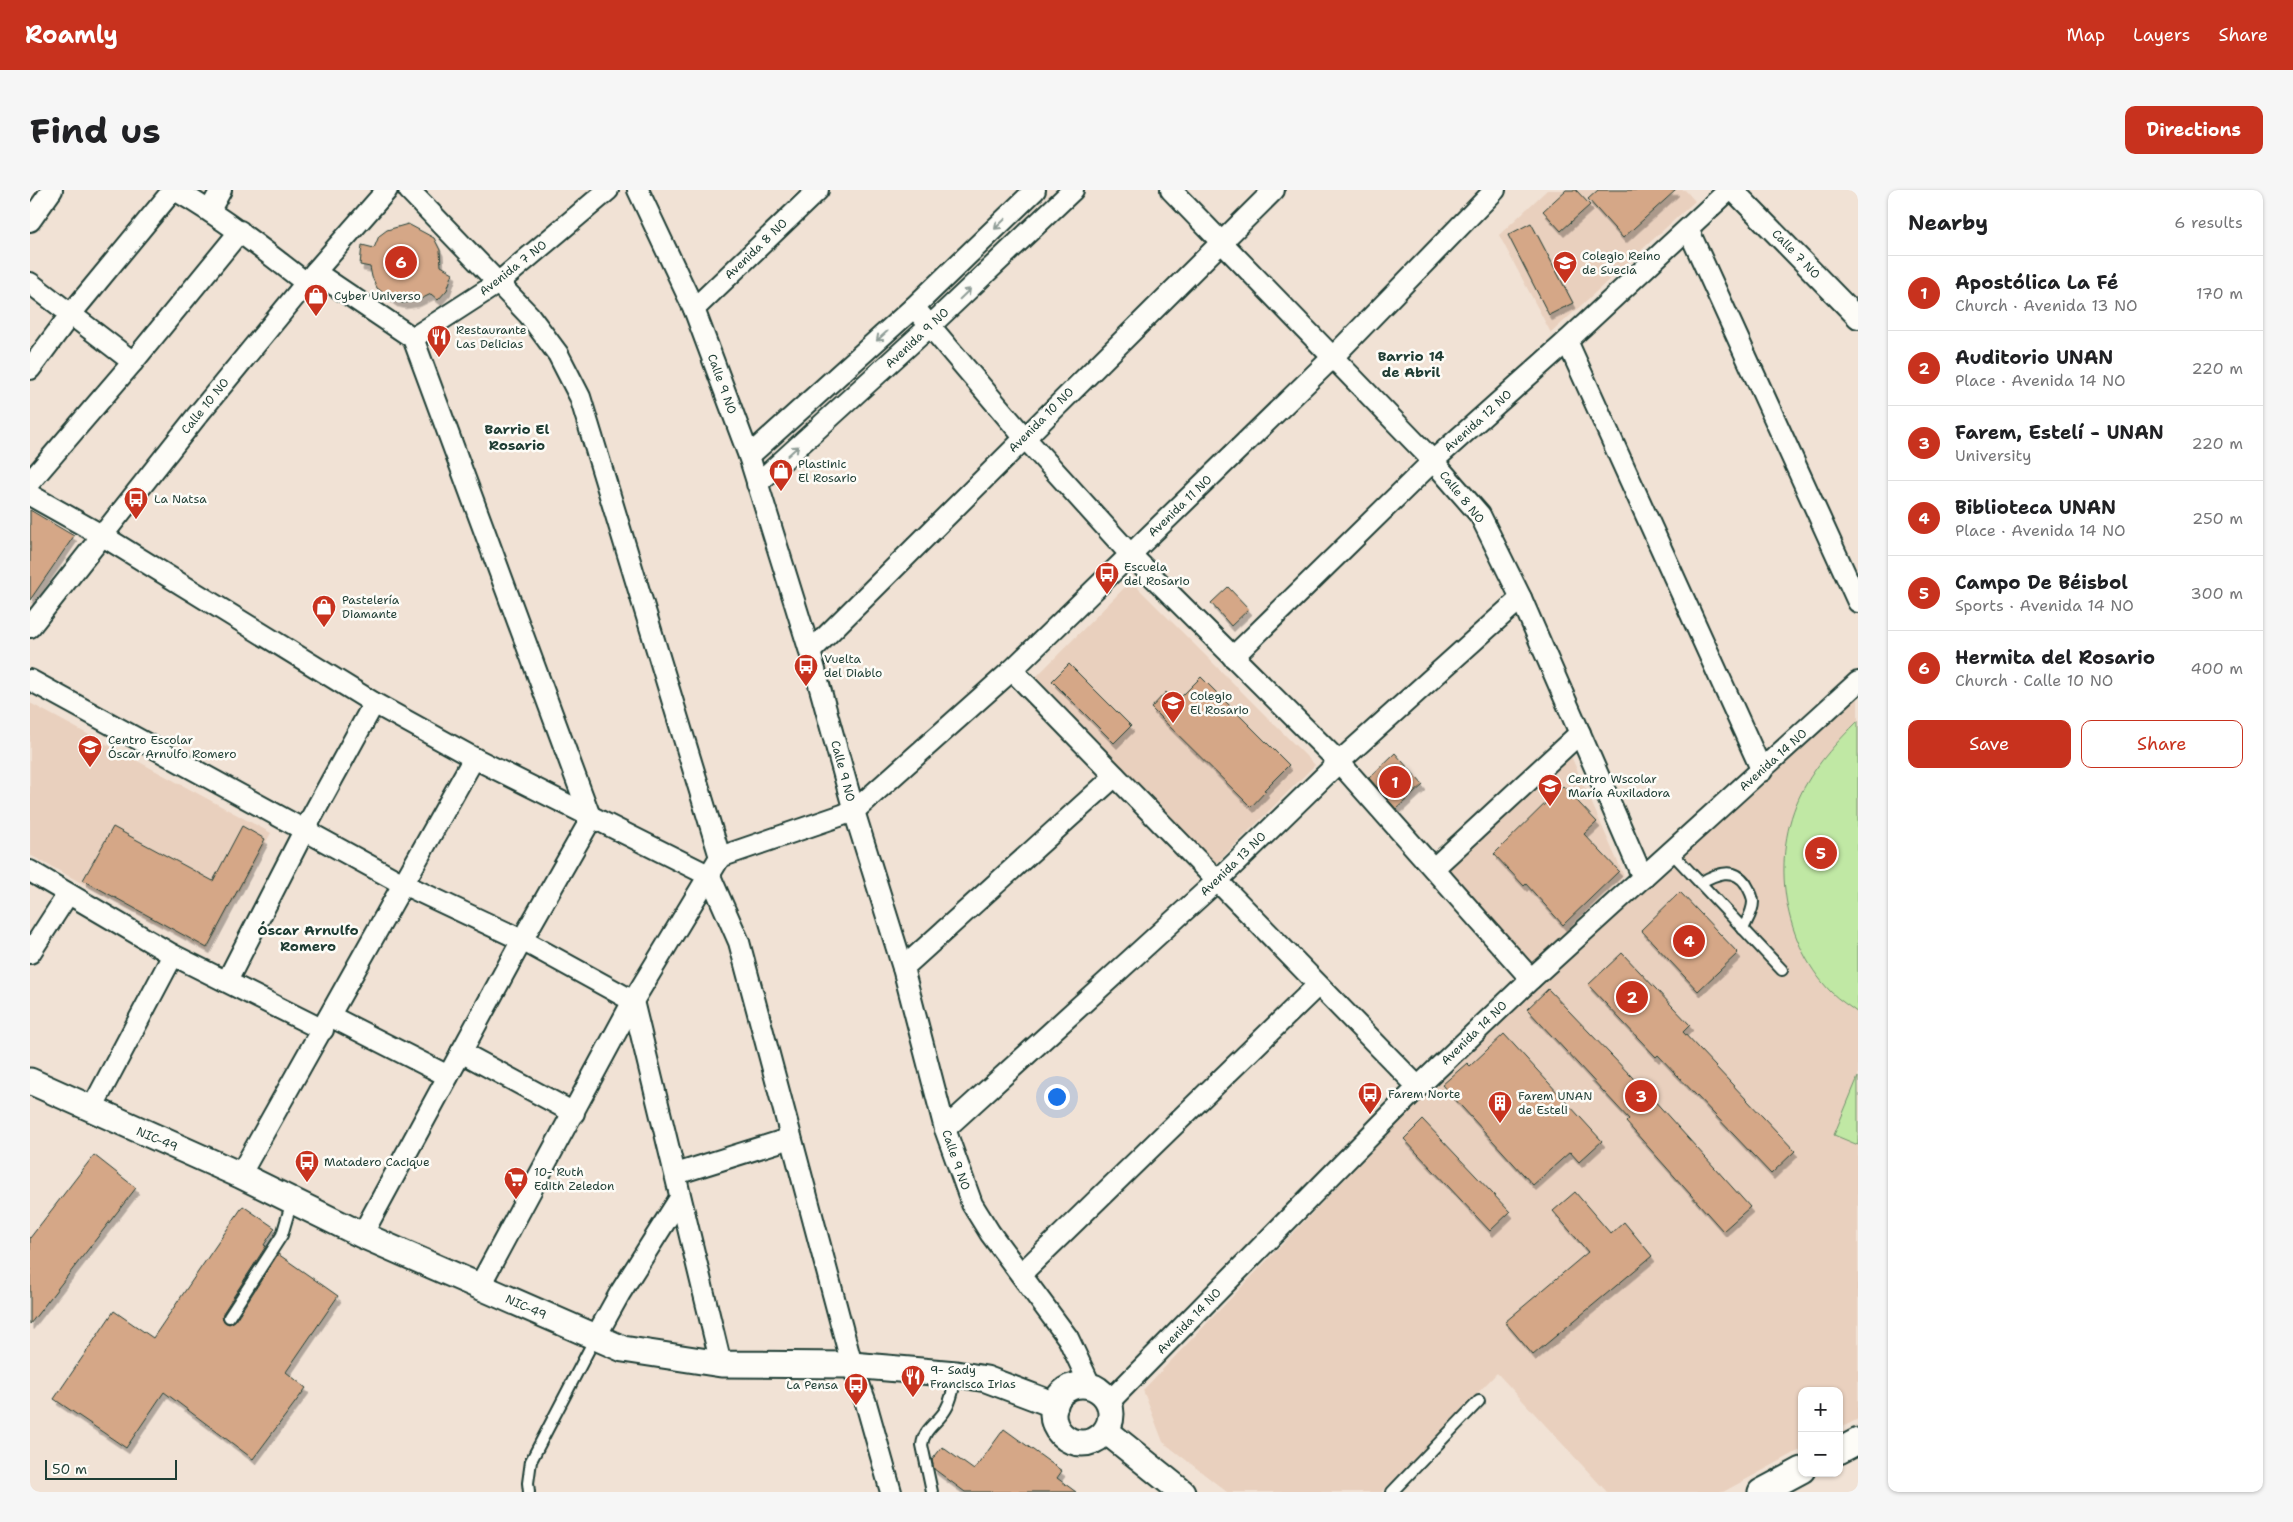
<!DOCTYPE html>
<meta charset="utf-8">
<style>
:root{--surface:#fff;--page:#f6f6f6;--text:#202124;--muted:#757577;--line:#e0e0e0;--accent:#c8321e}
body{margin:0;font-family:"Shantell Sans",sans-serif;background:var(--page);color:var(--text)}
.controls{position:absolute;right:15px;bottom:15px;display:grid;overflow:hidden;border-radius:10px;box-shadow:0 1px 4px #0004}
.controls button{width:45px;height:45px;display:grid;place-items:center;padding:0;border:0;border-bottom:1px solid var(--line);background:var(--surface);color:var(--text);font:25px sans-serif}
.scale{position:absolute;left:15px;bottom:12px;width:132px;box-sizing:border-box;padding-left:5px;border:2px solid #1f3d34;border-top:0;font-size:14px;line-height:18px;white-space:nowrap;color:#1f3d34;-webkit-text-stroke:4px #fdfcf7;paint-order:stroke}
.you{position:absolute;left:1026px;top:906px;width:18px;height:18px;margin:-12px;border:4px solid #fff;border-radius:50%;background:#1a73e8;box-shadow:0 0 0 8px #1a73e833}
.badge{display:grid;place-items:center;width:32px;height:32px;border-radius:50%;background:var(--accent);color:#fff;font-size:16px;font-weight:700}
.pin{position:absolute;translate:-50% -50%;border:2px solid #fff;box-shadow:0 1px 5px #0006}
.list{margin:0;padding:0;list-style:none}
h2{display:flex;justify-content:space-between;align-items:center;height:65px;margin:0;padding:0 20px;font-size:21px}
h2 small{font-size:16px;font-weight:400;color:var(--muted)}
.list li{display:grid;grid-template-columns:32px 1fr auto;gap:15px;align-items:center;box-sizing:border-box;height:75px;padding:0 20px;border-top:1px solid var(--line)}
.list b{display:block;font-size:19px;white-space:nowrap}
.list p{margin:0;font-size:16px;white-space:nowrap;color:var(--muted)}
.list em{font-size:16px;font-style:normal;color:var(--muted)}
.actions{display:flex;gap:10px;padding:15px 20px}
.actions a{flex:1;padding:11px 0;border:1px solid var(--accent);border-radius:10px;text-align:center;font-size:18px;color:var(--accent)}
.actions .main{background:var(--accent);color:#fff}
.map{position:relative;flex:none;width:1828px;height:1302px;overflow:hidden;border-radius:10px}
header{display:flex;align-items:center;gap:30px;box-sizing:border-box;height:70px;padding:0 25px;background:var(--accent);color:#fff}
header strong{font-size:24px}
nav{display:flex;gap:28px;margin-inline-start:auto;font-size:18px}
.intro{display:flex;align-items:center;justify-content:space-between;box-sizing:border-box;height:120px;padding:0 30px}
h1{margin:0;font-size:35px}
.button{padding:12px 22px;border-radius:10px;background:var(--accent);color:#fff;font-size:18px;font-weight:700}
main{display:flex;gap:30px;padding:0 30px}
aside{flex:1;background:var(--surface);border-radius:10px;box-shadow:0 1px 4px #0004}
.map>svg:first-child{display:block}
</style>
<header>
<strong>Roamly</strong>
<nav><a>Map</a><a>Layers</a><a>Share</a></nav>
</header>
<div class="intro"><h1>Find us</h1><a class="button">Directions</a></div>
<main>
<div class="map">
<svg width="1828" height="1302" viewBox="0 0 1828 1302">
<defs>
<filter id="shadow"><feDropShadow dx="3" dy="5.5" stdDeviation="0" flood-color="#0004"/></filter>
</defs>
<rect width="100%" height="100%" fill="#f1e2d5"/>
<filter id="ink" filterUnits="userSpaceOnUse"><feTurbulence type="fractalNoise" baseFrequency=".02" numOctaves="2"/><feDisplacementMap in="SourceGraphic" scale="10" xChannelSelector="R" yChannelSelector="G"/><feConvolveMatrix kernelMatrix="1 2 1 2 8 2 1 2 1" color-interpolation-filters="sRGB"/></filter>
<g filter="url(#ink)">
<!-- built -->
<g fill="#e9d0be">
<polygon points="1517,0 1655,0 1665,11 1521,143 1469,45"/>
<polygon points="1101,391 1285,575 1184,676 1000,493"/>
<polygon points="1828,504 1828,1229 1809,1239 1809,1201 1772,1201 1772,1259 1693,1302 1577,1302 1467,1183 1352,1302 1197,1302 1133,1252 1113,1200 1405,895 1646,668"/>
<polygon points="0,513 241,643 177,761 0,665"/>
<polygon points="1537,557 1594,686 1502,778 1414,678"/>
</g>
<!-- green -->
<g fill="#c0e8a4" stroke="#70926c">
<path d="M 1828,531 L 1828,823 C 1819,816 1809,810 1801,802 C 1750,750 1739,659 1775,596 C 1789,571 1808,551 1828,531 Z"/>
<polygon points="1828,887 1828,955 1804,945"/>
</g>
<!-- building -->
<g fill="#d5a787" stroke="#1f3d34" filter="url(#shadow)">
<polygon points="1536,0 1546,0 1560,15 1531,41 1513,21"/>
<polygon points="1568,0 1646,0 1593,48 1558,9"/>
<polygon points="1501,33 1543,113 1519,125 1478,45"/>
<polygon points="378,34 404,48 410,60 411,76 423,83 417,100 408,110 401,104 387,111 373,113 364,111 347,98 342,87 340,77 330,75 332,55 344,58 349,46 357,40"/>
<polygon points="0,320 44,346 0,410"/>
<polygon points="1198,397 1219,419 1201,436 1181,413"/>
<polygon points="1039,474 1101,536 1084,553 1022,491"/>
<polygon points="1171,487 1259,575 1234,600 1236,601 1221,617 1121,518 1136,502 1146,512"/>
<polygon points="1365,563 1393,595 1366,619 1339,588"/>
<polygon points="1533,596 1567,632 1554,644 1589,681 1533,735 1496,694 1494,696 1464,664"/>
<polygon points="212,636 235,649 177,758 53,690 83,637 183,691"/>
<polygon points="1650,702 1708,763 1668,801 1611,740"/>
<polygon points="1592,763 1660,835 1653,842 1765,961 1741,984 1628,865 1626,867 1558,795"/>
<polygon points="1518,799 1622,908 1720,1017 1693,1041 1596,932 1599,929 1497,819"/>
<polygon points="1474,844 1572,951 1549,972 1540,962 1503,995 1412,895 1437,873 1440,876"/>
<polygon points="1393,930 1480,1022 1460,1041 1374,949"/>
<polygon points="64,965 106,998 0,1134 0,1048"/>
<polygon points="1545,1002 1581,1044 1594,1032 1622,1066 1503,1165 1475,1132 1558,1062 1523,1021"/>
<polygon points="213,1016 245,1038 234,1055 236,1056 193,1123 192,1127 195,1132 199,1134 205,1131 248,1064 308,1106 256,1182 276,1198 223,1269 134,1202 96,1258 24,1209 84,1121 123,1148"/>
<polygon points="974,1239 1032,1281 1027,1288 1046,1302 935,1302 904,1279 902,1270 912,1257 944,1280"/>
</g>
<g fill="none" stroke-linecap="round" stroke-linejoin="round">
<defs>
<g id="service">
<polyline points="1641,662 1752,780"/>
<path d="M 1670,693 C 1685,684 1704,676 1716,694 C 1719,699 1723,706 1723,712 C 1723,722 1717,730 1713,739"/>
<polyline points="199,1127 252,1045 262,1011"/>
<polyline points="499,1302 498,1293 501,1271 565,1148"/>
<path d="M 902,1302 L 892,1255 C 894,1238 908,1233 916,1219 C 922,1209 924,1196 926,1184"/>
<polyline points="1362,1302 1449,1211"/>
</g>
<g id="minor">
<path d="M 145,0 C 192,27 234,60 276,93"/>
<polyline points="379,0 499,125 528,164 550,207 690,667 603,811 449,1097"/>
<polyline points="608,0 664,119 719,266 780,462 824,621 873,778 915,939 942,1014 960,1043 1038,1148 1061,1197"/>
<polyline points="1141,0 1403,271 1450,325 1491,408 1613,688"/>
<polyline points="1703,0 1828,128"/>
<polyline points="180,20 191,0"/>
<polyline points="0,31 22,0"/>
<polyline points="1658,39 1828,412"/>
<polyline points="285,82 383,148 561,629 492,750 332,1045"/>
<polyline points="0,93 103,172"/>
<polyline points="884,117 994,247 1100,364 1309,572 1501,789"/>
<polyline points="664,119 788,0"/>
<polyline points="383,148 468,93 578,0"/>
<polyline points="1537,151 1732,581"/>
<polyline points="0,179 40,125 143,0"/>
<polyline points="719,266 884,117 1005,0"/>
<polyline points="0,292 103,172 210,41"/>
<polyline points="727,294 900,136 1043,0"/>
<polyline points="0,305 73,346 344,513 444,568 680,686 709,752 822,1175 836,1213 861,1302"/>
<polyline points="0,437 166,227 285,82 357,0"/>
<polyline points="780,462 1244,0"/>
<polyline points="1203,467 1403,271 1537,151 1699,0"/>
<polyline points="982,480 1388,897"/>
<polyline points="0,490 373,694 492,750 603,811 691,1174"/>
<polyline points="690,667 824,621 982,480 1303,167 1465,0"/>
<polyline points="1404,678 1550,543"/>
<polyline points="0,681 143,765 293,840"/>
<polyline points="0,763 38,704"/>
<polyline points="873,778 1085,586"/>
<polyline points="197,791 275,639 344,513"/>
<polyline points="300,826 418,886"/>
<polyline points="431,862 544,923"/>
<polyline points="61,920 143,765"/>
<polyline points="915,939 1187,691 1309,572 1491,408"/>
<polyline points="646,984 761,948"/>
<polyline points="210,985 444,568"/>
<polyline points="991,1084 1288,795"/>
<polyline points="565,1148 590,1103 650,1008"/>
<polyline points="1078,1213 1388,897 1501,789 1828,492"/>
</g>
<g id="tertiary">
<polyline points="0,891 210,985 332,1045 593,1159 691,1174 822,1175 926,1184 956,1189 1025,1215"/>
<circle cx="1052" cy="1224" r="29"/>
<polyline points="1076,1241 1152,1302"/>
<polyline points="1809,1261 1828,1251"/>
<polyline points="1731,1302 1772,1280"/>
</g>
</defs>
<!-- service casing -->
<use href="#service" stroke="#1f3d34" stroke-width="14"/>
<!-- minor casing -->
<use href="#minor" stroke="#1f3d34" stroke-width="24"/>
<!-- tertiary casing -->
<use href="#tertiary" stroke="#1f3d34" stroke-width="29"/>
<!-- service -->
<use href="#service" stroke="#fdfcf7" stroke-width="10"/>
<!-- minor -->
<use href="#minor" stroke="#fdfcf7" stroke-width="20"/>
<!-- tertiary -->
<use href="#tertiary" stroke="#fdfcf7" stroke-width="25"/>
</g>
<!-- one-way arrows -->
<defs><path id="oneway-shaft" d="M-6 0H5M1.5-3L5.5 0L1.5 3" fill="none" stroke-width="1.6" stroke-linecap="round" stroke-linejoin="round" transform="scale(1.25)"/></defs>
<g stroke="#8e9c96">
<use href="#oneway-shaft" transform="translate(970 34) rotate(136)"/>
<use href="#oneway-shaft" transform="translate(935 104) rotate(-44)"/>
<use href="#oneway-shaft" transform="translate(852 146) rotate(138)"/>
<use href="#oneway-shaft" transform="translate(763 261) rotate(-42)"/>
</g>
</g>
<!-- icons -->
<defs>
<symbol id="university-pin" viewBox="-11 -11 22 30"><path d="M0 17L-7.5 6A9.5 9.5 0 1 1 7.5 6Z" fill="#c8321e" stroke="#fdfcf7"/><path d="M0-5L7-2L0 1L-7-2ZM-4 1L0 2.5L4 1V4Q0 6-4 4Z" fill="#fff"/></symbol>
<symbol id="shop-pin" viewBox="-11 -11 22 30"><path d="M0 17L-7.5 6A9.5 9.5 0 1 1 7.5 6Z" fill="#c8321e" stroke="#fdfcf7"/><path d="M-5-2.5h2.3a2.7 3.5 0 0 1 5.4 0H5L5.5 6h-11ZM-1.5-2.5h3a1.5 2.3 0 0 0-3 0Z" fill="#fff"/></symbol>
<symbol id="restaurant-pin" viewBox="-11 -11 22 30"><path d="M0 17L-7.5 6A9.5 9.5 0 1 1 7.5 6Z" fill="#c8321e" stroke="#fdfcf7"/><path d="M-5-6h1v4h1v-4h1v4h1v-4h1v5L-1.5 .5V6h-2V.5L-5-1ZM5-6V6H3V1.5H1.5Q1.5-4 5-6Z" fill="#fff"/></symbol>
<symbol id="bus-pin" viewBox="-11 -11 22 30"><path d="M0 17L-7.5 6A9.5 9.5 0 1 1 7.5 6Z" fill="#c8321e" stroke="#fdfcf7"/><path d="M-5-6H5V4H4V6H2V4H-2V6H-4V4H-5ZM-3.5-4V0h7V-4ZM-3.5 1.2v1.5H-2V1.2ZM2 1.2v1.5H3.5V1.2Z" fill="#fff"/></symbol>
<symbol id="school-pin" viewBox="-11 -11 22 30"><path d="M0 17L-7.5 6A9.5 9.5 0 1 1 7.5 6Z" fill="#c8321e" stroke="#fdfcf7"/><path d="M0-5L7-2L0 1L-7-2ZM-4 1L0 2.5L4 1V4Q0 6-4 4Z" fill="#fff"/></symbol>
<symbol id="building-pin" viewBox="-11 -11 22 30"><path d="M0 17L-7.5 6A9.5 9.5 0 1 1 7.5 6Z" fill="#c8321e" stroke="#fdfcf7"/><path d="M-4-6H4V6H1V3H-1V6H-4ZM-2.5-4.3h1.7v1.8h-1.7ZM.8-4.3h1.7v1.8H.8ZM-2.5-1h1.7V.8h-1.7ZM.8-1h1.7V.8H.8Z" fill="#fff"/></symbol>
<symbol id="supermarket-pin" viewBox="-11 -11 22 30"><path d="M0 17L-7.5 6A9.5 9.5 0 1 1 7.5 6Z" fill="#c8321e" stroke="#fdfcf7"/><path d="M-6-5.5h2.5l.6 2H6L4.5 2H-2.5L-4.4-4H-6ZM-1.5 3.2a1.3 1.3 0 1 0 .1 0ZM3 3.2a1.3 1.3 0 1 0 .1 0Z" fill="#fff"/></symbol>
</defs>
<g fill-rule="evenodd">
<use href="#university-pin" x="1521" y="59" width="28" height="38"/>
<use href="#shop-pin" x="272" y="92" width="28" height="38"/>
<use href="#restaurant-pin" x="395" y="133" width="28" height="38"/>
<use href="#shop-pin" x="737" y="267" width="28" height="38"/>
<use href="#bus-pin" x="92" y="295" width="28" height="38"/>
<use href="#bus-pin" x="1063" y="370" width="28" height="38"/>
<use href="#shop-pin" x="280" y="403" width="28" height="38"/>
<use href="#bus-pin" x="762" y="462" width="28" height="38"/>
<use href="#university-pin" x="1129" y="499" width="28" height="38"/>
<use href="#school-pin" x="46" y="543" width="28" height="38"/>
<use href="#school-pin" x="1506" y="582" width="28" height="38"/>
<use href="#bus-pin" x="1326" y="890" width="28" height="38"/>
<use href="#building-pin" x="1456" y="899" width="28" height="38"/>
<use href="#bus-pin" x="263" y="958" width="28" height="38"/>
<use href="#supermarket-pin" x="472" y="975" width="28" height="38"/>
<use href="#restaurant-pin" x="869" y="1173" width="28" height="38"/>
<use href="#bus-pin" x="812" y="1181" width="28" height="38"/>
</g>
<g text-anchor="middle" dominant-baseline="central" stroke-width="5" stroke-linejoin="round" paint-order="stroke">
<!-- street labels -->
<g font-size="12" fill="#1f3d34" stroke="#fdfcf7">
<text transform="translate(726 59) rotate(-44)">Avenida 8 NO</text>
<text transform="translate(1766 64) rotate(46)">Calle 7 NO</text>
<text transform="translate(483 78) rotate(-38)">Avenida 7 NO</text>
<text transform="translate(887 148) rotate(-43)">Avenida 9 NO</text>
<text transform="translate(692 194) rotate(70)">Calle 9 NO</text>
<text transform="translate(175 216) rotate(-51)">Calle 10 NO</text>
<text transform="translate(1011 230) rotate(-45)">Avenida 10 NO</text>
<text transform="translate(1448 231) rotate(-42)">Avenida 12 NO</text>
<text transform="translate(1432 307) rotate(51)">Calle 8 NO</text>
<text transform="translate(1150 316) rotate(-44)">Avenida 11 NO</text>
<text transform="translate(1743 570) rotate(-42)">Avenida 14 NO</text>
<text transform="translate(813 581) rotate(75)">Calle 9 NO</text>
<text transform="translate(1203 674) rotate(-44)">Avenida 13 NO</text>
<text transform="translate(1444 843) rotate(-44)">Avenida 14 NO</text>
<text transform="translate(127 949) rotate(23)">NIC-49</text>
<text transform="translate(926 970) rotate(71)">Calle 9 NO</text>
<text transform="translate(496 1117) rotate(24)">NIC-49</text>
<text transform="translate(1159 1131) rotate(-46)">Avenida 14 NO</text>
</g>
<!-- poi labels -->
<g font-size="12" fill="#1f3d34" stroke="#fdfcf7" text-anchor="start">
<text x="1552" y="66">Colegio Reino<tspan x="1552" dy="14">de Suecia</tspan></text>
<text x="304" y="106">Cyber Universo</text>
<text x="426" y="140">Restaurante<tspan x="426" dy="14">Las Delicias</tspan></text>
<text x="768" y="274">Plastinic<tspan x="768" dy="14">El Rosario</tspan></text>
<text x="124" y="309">La Natsa</text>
<text x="1094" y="377">Escuela<tspan x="1094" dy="14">del Rosario</tspan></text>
<text x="312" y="410">Pastelería<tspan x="312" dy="14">Diamante</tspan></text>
<text x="794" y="469">Vuelta<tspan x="794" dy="14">del Diablo</tspan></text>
<text x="1160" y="506">Colegio<tspan x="1160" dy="14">El Rosario</tspan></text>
<text x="78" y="550">Centro Escolar<tspan x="78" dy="14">Óscar Arnulfo Romero</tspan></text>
<text x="1538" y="589">Centro Wscolar<tspan x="1538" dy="14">María Auxiladora</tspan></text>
<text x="1358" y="904">Farem Norte</text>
<text x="1488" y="906">Farem UNAN<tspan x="1488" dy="14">de Esteli</tspan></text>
<text x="294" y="972">Matadero Cacique</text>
<text x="504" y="982">10- Ruth<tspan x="504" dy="14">Edith Zeledon</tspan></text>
<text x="900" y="1180">9- Sady<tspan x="900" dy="14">Francisca Irias</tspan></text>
<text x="808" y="1195" text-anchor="end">La Pensa</text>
</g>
<!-- neighbourhood labels -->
<g font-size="14" font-weight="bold" fill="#1f3d34" stroke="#fdfcf7">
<text x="1381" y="166">Barrio 14<tspan x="1381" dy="16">de Abril</tspan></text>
<text x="487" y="239">Barrio El<tspan x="487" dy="16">Rosario</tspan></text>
<text x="278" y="740">Óscar Arnulfo<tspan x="278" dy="16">Romero</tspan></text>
</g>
</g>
</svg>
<div class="controls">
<button>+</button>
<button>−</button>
</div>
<div class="scale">50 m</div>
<div class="you"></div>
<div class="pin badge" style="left:1365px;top:592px">1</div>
<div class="pin badge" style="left:1602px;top:807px">2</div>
<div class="pin badge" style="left:1611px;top:906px">3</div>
<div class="pin badge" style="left:1659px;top:751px">4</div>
<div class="pin badge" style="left:1791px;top:663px">5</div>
<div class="pin badge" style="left:371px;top:72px">6</div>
</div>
<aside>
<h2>Nearby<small>6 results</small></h2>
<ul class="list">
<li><span class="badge">1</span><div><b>Apostólica La Fé</b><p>Church · Avenida 13 NO</p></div><em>170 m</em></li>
<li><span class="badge">2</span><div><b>Auditorio UNAN</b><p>Place · Avenida 14 NO</p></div><em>220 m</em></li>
<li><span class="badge">3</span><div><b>Farem, Estelí - UNAN</b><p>University</p></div><em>220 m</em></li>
<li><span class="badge">4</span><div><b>Biblioteca UNAN</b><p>Place · Avenida 14 NO</p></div><em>250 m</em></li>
<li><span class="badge">5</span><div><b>Campo De Béisbol</b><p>Sports · Avenida 14 NO</p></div><em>300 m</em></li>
<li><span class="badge">6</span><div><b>Hermita del Rosario</b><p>Church · Calle 10 NO</p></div><em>400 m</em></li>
</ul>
<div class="actions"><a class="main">Save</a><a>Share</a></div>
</aside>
</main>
